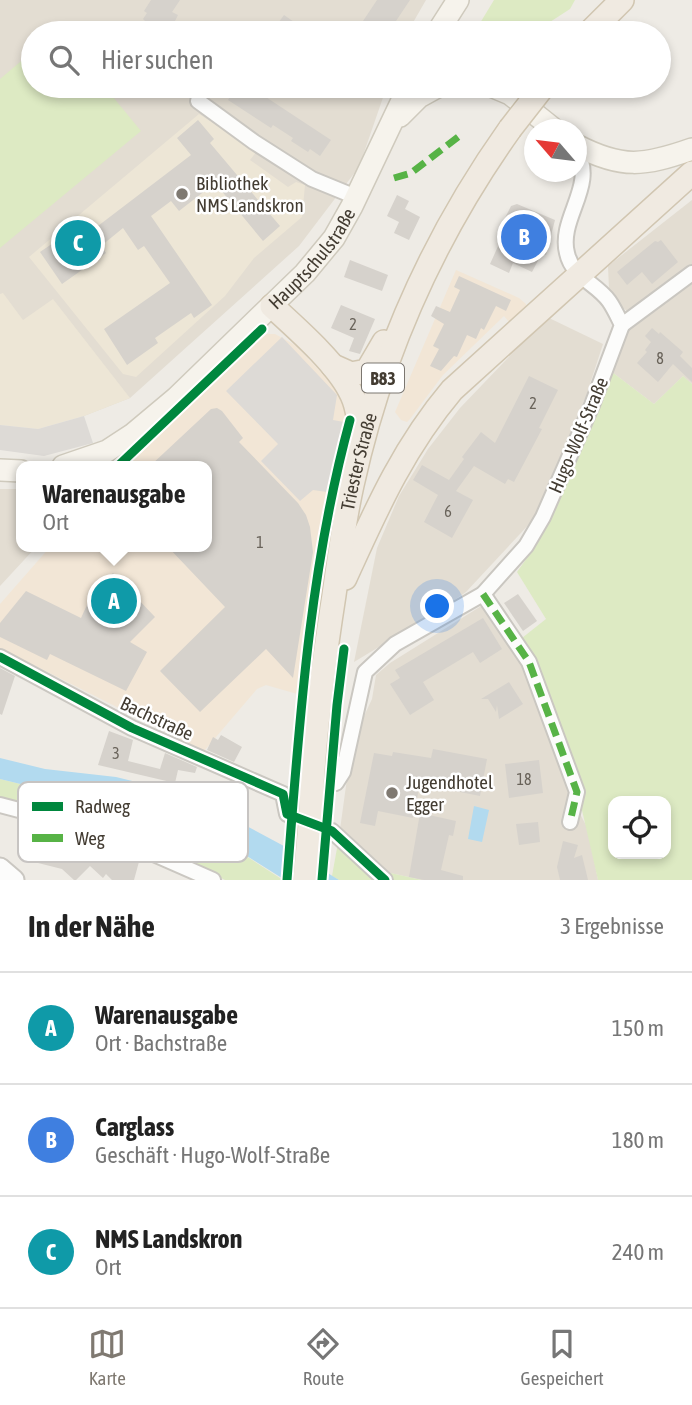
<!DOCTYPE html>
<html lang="de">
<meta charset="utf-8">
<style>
:root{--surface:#fff;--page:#f2f2f2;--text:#222;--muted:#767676;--line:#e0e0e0;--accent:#7f7971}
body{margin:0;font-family:"Asap Condensed",sans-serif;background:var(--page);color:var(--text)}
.controls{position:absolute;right:21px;bottom:21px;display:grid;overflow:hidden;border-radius:14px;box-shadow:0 4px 10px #0003}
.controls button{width:63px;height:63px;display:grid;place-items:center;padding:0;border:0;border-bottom:2px solid var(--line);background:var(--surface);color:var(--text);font:35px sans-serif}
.compass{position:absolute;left:524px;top:119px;width:63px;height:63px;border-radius:50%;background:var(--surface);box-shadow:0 4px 10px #0003;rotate:298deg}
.you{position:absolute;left:438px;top:607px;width:24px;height:24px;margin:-18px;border:5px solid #fff;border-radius:50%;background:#1a73e8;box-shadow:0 0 0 10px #1a73e833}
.badge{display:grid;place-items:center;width:46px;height:46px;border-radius:50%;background:var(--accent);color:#fff;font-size:23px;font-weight:700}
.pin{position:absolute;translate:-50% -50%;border:4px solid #fff;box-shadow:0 2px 7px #0006}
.popup{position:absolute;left:16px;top:461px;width:196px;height:91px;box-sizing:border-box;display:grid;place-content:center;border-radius:14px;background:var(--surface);filter:drop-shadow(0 2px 5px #0005);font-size:23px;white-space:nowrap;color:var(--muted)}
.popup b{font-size:26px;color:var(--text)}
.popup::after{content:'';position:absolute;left:50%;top:100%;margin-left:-14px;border:14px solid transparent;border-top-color:var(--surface)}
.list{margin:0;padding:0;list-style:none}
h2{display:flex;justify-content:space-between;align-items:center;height:91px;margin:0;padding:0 28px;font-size:30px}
h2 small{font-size:23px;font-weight:400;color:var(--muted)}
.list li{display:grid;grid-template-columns:46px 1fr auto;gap:21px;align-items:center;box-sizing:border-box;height:112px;padding:0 28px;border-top:2px solid var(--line)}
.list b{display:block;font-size:26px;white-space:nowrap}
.list p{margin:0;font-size:23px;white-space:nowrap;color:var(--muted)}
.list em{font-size:23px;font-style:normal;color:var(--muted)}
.icon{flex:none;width:38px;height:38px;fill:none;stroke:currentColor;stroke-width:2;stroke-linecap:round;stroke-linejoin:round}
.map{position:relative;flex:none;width:692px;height:880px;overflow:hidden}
.search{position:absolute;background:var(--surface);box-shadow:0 4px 10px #0003;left:21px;right:21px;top:21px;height:77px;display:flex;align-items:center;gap:18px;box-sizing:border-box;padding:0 24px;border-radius:38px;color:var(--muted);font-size:26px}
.sheet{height:427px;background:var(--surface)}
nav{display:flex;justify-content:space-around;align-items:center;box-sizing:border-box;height:98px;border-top:2px solid var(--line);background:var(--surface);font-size:19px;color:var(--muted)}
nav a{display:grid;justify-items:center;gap:4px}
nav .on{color:var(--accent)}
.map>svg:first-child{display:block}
</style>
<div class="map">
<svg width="692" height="880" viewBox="0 0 692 880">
<rect width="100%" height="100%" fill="#eeebe5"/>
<!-- residential -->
<g fill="#e3ddd2">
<polygon points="0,0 426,0 407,33 33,33 33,86 387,86 359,167 299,246 130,398 84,416 0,425"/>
<polygon points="692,200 692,384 683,376 654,404 612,372 630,313 617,304 609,289 608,266"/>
<polygon points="547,317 603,344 586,396 533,520 466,592 440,610 354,662 377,548 399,496 428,449 460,408"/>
<polygon points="0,489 21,489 21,547 36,547 0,586"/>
<polygon points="486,603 525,664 571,797 588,829 598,880 422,880 377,870 339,837 352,742 372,699 376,675 390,663"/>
</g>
<!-- commercial -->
<g fill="#f2e6d6">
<polygon points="456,270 519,298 526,304 526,308 513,321 509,322 504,316 443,375 410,419 407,422 401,420 395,412"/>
<polygon points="266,334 275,334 295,345 341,393 347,415 330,483 317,554 301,695 266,685 257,689 204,751 0,648 0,604 50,547 207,547 207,466 123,466"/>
</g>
<!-- education -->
<g fill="#ede6d6">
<polygon points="199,114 257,151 250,160 288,187 296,182 305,185 302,217 254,258 225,296 136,377 123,374 29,257"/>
<polygon points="3,293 23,320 53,299 130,398 84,416 38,429 0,425 0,294"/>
</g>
<!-- green -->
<g fill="#ddeac3" fill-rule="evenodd">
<polygon points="494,0 575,0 570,9 533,33 474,33"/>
<polygon points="33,51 33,86 104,86 141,131 0,248 0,79"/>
<path d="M 612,372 L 654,404 L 683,376 L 692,384 L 692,880 L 598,880 L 573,771 L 535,660 L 522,638 L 546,619 L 517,572 L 539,541 ZM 613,801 L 666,801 L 666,854 L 613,854 Z"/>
<polygon points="0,779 53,792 145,806 223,841 283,880 225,880 166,850 91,821 0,801"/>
<polygon points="339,837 377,870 422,880 339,880 332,876"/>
</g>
<!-- parking -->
<g fill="#dddad6">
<polygon points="282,337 337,395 333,420 344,422 327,492 313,490 300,501 261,461 278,444 226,391"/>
<polygon points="84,416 93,443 44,456 0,450 0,425 38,429"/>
</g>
<!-- water -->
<g fill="#b2daef">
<polygon points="0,758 45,769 116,777 181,793 211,807 282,845 339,880 285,880 223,841 145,806 53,792 0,779"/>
<polygon points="474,806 489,810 482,842 468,839"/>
</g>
<!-- pier -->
<polygon fill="#eeebe5" points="285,843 329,870 328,880 283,880"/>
<!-- building -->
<g fill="#d6d2cc">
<polygon points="151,0 180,0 172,12 178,15 175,21 195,33 137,33 145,21 143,19 147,13 144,11"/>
<polygon points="377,0 410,0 388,33 355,33"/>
<polygon points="284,15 294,22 292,25 305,33 271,33"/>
<polygon points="237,86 249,86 331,140 320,156 310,149 308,152 291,141 293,138 273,125 271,128 228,100"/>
<polygon points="198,120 214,139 210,143 280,226 263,241 215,183 179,211 171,201 151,216 212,305 194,318 191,313 155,338 158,343 127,365 104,329 170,283 144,246 138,250 123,228 101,246 106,253 62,284 40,252 84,222 88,228 92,225 94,229 191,155 177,138"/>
<polygon points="397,195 409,201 405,209 420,217 409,240 394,233 399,222 387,216"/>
<polygon points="517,204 555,220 546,255 542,253 532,272 513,263 509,273 490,264 500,242 497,234 511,206"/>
<polygon points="661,240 678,262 652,284 642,272 627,285 617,272 655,241 658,242"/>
<polygon points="350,260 388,275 382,291 344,277"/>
<polygon points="459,276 511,300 506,311 496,306 484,330 481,328 476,339 467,335 457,357 454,356 441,371 430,366 439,349 433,346 444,324 431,316 436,306 450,312 460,290 454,287"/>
<polygon points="341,305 375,319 360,354 349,351 354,338 331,328"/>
<polygon points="652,328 659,334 660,332 683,352 680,356 692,368 692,382 673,364 658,382 637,363 647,352 645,350 651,342 645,336"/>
<polygon points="529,376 558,390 539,428 542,429 514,482 508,479 505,484 474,466 456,491 473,500 452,538 424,522 438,495 413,480 422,465 449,480 464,459 462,457 481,432 495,443"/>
<polygon points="217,408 222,411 243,438 239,442 298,503 306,515 310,527 313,552 293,678 266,649 200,712 160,671 225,607 168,547 207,547 207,466 150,466 211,409"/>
<polygon points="113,573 155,617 130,642 147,652 126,691 50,654 47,660 0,637 0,623 26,591 81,618 93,592"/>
<polygon points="518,594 537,621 523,631 504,603"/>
<polygon points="483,618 502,649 480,663 473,652 423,682 434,700 410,715 390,684 400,678 395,670"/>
<polygon points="0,668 15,676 2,715 0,714"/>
<polygon points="509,682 523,704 499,719 497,705 496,712 488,699 481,699"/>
<polygon points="109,731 133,740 128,761 160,769 165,753 197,767 195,773 178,770 175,783 98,765"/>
<polygon points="221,735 242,747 234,762 207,750 213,737 218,740"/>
<polygon points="433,749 487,759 480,796 420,784 413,818 378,811 375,826 360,823 374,753 392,756 393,752 431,758"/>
<polygon points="539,760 543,793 509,798 505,764"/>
<polygon points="420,813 456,821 453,836 449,835 441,870 463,876 463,880 424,880 409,877"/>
<polygon points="538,822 540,842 519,845 516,824"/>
<polygon points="61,835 126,852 140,858 134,880 112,880 106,874 103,878 90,866 76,880 74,880 62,869 34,862"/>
<polygon points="563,841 578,845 574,858 582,855 588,880 560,880 557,867"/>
</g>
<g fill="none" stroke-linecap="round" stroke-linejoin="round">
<!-- minor-tunnel -->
<g stroke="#ccc8c1" stroke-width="14" stroke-dasharray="14 7" stroke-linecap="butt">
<polyline points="289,793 336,783"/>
<polyline points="287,814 332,831"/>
</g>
<defs>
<g id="minor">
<polyline points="198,101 254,142 312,179 356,197"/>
<polyline points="622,325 692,273"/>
<polyline points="483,594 529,662 577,792 570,822"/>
<polyline points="0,657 132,728 283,794 287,814"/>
<path d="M 336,783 L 343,772 L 365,672 L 395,644 L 483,594 L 526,546 L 543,517 L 592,405 L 622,325 C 618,317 614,308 609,301 C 596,283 572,277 567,253 C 558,218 598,185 576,150"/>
<polyline points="0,805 106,833 213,880"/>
<polyline points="332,831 385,880"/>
</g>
<polyline id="tertiary" points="0,868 14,880"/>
<g id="secondary">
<polyline points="437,33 458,0"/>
<polyline points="491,86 510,94 555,130"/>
<polyline points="400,116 419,97 439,86"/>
<path d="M 576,145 C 622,169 644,166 692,149"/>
<path id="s1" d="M 63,466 L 107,451 L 133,434 L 176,398 L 305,273 L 334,238 L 352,206 L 409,86"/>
<polyline points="0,470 21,471"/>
</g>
<g id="primary">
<polyline points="589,33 622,0"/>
<path d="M 272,306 C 297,329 335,362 350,391 C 358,405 359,423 361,439"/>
<polyline points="333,366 351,374 367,371 384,342"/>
<path d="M 345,578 C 376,510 403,448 452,390 L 692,173"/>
<path id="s2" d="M 312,785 C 316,721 324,659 334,595 C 339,559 344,521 352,485 C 380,357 434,236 510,129"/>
<polyline points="305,880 310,824"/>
</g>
</defs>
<!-- minor casing -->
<use href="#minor" stroke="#cac7c1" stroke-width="18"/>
<!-- tertiary casing -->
<use href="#tertiary" stroke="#cac7c1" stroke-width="23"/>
<!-- secondary casing -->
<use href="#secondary" stroke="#cfcabd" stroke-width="24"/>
<!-- primary casing -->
<use href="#primary" stroke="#d1c6b1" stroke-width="26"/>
<!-- minor -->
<use href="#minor" stroke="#fcfcfb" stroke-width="14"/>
<!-- tertiary -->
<use href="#tertiary" stroke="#fcfcfb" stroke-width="19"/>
<!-- secondary -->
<use href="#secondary" stroke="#f6f3ec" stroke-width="21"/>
<!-- primary -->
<use href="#primary" stroke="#f0eae1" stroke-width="23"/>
<defs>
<g id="primary-bridge">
<polyline points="510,129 542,88"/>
<polyline points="310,824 312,785"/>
</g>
</defs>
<!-- primary-bridge casing -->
<use href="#primary-bridge" stroke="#d1c6b1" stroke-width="26" stroke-linecap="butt"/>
<!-- primary-bridge -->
<use href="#primary-bridge" stroke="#f0eae1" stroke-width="23"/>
<!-- quiet -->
<g stroke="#57b346" stroke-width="7" stroke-dasharray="14 7" stroke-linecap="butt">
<polyline points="394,178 411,173 462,134"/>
<polyline points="483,594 529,662 577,792 570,822"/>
</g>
<defs>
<g id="cycleway">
<polyline points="118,466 262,329"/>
<polyline points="0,657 132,728 283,794 287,814 332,831 385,880"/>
<path d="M 287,880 C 299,726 309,570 350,420"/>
<polyline points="322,880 337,705 344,649"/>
</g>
</defs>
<!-- cycleway casing -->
<use href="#cycleway" stroke="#fff" stroke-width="13"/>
<!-- cycleway -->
<use href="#cycleway" stroke="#00873e" stroke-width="9"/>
</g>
<!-- markers -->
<g fill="#7f7971" stroke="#fff" stroke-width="2.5">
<circle cx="182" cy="194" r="7"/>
<circle cx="392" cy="793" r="7"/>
</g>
<g text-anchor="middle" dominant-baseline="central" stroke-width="5" stroke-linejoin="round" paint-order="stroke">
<!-- number labels -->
<g font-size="16" fill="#69635a">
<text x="353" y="324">2</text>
<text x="660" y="358">8</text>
<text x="533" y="403">2</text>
<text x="448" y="511">6</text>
<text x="260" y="542">1</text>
<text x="116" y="753">3</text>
<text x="524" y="779">18</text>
</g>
<!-- shield labels -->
<rect fill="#fff" stroke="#7b7670" stroke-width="2" x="362" y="363.5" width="42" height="29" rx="5"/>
<g font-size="18" font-weight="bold" fill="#433c32">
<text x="383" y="378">B83</text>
</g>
<!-- poi labels -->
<g font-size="19" fill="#433c32" stroke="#fff" text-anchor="start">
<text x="196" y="183">Bibliothek<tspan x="196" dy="22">NMS Landskron</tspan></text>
<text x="406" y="782">Jugendhotel<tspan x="406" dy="22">Egger</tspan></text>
</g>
<!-- street labels -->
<g font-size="19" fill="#433c32" stroke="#fff">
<text stroke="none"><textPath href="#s1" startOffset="329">Hauptschulstraße</textPath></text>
<text transform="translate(578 435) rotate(-67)">Hugo-Wolf-Straße</text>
<text stroke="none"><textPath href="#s2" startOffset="327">Triester Straße</textPath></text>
<text transform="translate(157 718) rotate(25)">Bachstraße</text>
</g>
</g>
<!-- legend -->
<rect x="18" y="782" width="230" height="80" rx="10" fill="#fff" stroke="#c7c4c2" stroke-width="2"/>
<rect x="32" y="802" width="31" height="9" fill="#00873e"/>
<rect x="32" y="834" width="31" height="8" fill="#57b346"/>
<g font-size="19" fill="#433c32">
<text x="75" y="813">Radweg</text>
<text x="75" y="845">Weg</text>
</g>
</svg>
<div class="controls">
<button><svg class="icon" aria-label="locate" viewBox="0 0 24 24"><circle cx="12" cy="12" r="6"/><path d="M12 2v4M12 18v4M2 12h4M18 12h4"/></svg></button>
</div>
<svg class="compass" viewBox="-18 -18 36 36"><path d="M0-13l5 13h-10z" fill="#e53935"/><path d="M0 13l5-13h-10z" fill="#767676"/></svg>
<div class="you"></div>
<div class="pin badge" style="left:114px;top:601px;background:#0f9aa8">A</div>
<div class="popup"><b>Warenausgabe</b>Ort</div>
<div class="pin badge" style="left:524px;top:237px;background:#3f7fe0">B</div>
<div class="pin badge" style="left:78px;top:243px;background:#0f9aa8">C</div>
<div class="search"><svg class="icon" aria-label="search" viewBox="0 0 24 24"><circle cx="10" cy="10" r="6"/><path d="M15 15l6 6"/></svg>Hier suchen</div>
</div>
<section class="sheet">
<h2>In der Nähe<small>3 Ergebnisse</small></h2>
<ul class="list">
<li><span class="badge" style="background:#0f9aa8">A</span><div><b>Warenausgabe</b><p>Ort · Bachstraße</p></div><em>150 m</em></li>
<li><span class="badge" style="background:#3f7fe0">B</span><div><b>Carglass</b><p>Geschäft · Hugo-Wolf-Straße</p></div><em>180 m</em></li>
<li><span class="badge" style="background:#0f9aa8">C</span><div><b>NMS Landskron</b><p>Ort</p></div><em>240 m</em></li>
</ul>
</section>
<nav>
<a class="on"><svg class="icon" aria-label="map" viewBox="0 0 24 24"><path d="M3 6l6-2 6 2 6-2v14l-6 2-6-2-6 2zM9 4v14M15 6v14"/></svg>Karte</a>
<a><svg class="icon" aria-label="directions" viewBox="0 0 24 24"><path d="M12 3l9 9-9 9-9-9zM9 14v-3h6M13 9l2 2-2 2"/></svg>Route</a>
<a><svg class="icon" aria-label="saved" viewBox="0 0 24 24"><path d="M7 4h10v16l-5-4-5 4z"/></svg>Gespeichert</a>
</nav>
